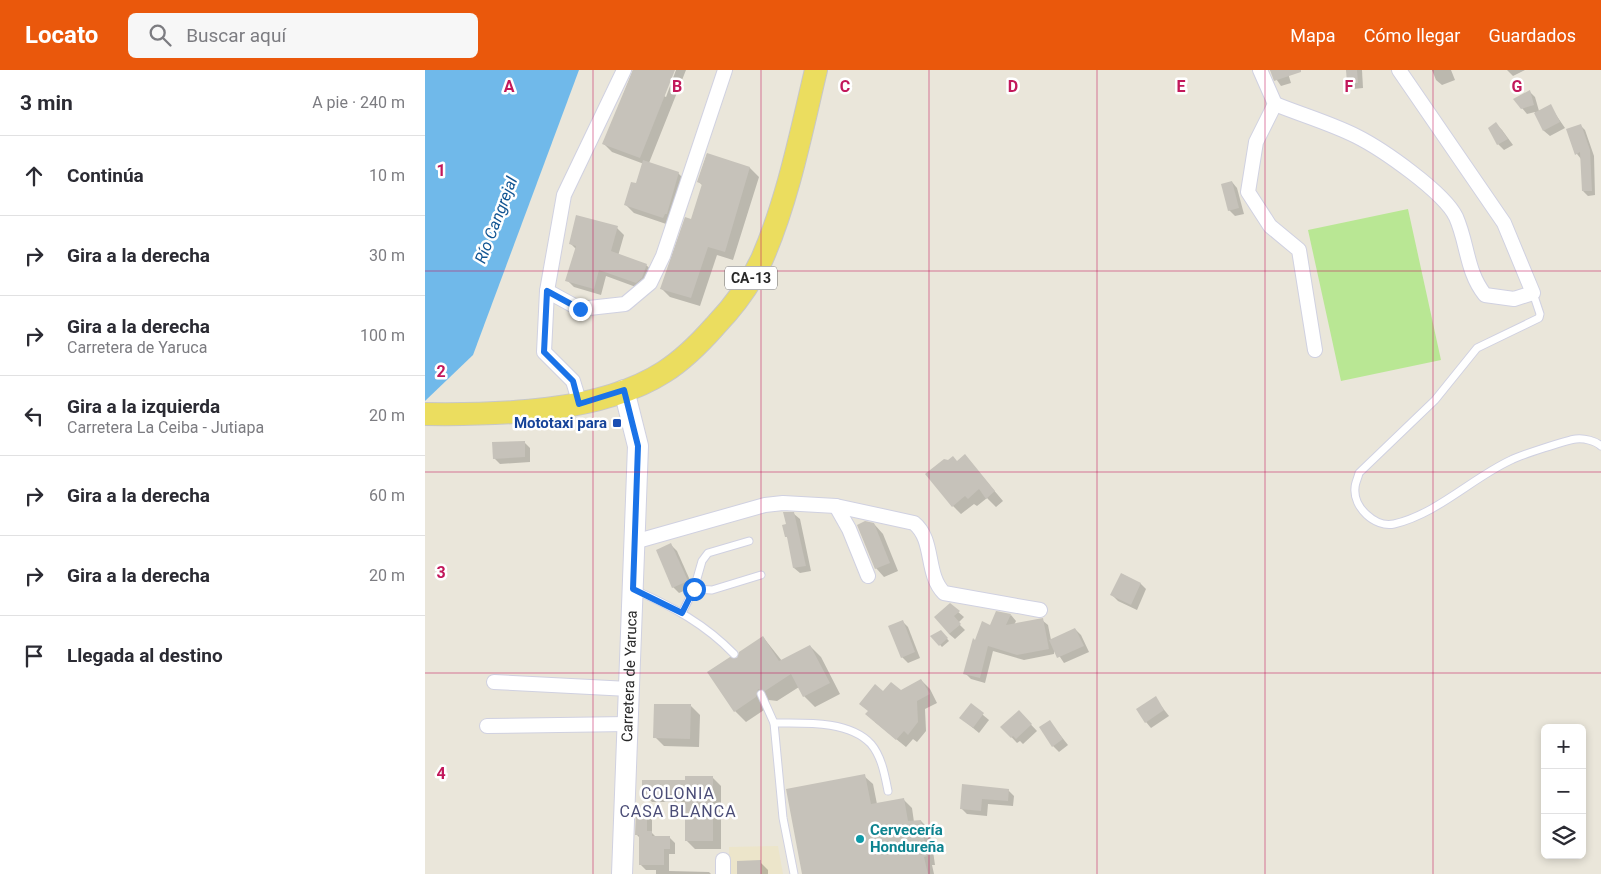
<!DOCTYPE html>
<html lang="es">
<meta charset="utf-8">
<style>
:root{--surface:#fff;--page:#f7f7f7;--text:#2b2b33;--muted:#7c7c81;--line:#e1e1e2;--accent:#ea580c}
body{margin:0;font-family:Roboto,sans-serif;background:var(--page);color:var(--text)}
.controls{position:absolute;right:15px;bottom:15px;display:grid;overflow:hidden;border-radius:8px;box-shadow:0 2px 8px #0003}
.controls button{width:45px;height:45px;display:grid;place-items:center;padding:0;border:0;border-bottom:1px solid var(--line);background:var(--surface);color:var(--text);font:25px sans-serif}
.stop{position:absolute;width:15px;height:15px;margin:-11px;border:4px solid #1a73e8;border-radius:50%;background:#fff}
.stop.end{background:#1a73e8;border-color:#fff;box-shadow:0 1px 5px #0008}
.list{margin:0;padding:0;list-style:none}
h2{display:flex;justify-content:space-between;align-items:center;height:65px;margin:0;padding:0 20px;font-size:21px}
h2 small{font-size:16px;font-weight:400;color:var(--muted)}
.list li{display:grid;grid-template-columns:32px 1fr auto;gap:15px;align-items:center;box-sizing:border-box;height:80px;padding:0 20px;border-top:1px solid var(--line)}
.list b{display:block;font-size:19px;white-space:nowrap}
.list p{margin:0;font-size:16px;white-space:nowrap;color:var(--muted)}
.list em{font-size:16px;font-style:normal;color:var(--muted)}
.icon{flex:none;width:28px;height:28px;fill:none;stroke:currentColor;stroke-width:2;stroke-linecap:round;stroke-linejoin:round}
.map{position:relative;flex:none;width:1176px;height:804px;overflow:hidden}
header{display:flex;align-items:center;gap:30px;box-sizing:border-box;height:70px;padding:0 25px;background:var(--accent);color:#fff}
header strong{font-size:24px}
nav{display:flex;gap:28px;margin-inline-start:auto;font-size:18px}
.search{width:350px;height:45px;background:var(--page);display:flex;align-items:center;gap:12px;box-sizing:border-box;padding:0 18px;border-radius:8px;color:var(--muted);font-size:19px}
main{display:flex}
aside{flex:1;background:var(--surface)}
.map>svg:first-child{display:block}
</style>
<header>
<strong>Locato</strong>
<div class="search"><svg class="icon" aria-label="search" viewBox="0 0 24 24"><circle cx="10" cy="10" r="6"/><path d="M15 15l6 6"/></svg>Buscar aquí</div>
<nav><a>Mapa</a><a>Cómo llegar</a><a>Guardados</a></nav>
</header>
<main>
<aside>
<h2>3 min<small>A pie · 240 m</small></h2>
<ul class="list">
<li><svg class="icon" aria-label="ahead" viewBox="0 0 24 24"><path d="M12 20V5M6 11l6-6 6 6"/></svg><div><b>Continúa</b></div><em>10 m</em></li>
<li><svg class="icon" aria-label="right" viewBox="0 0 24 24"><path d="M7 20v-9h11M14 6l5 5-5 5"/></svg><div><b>Gira a la derecha</b></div><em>30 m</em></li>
<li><svg class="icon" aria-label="right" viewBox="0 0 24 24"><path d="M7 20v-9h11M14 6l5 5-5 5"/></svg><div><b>Gira a la derecha</b><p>Carretera de Yaruca</p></div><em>100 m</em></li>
<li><svg class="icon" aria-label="left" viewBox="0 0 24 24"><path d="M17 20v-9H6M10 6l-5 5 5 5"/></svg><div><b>Gira a la izquierda</b><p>Carretera La Ceiba - Jutiapa</p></div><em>20 m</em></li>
<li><svg class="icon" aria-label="right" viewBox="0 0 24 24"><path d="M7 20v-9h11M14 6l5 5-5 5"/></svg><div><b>Gira a la derecha</b></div><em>60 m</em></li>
<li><svg class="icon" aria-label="right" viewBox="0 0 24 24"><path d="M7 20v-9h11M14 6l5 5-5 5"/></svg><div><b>Gira a la derecha</b></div><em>20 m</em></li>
<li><svg class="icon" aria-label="arrive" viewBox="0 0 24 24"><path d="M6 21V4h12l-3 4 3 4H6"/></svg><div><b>Llegada al destino</b></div></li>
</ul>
</aside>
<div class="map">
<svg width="1176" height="804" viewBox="0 0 1176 804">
<rect width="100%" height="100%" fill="#eae6da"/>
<!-- education -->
<polygon fill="#ece5ca" points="353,776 358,804 304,804 304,777"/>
<!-- pitch -->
<polygon fill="#b9e794" points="983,139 1016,290 916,311 883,160"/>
<!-- water -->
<polygon fill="#70b9ea" points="0,0 154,0 48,285 0,331"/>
<!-- shadow -->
<g fill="#0003">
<polygon points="208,0 248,0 239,26 241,27 251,0 261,0 224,93 253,103 262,112 247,156 209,143 200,134 211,115 219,94 187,82 179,74"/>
<polygon points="845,0 862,0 866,13 856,16"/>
<polygon points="922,0 937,0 938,18 928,19 923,13"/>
<polygon points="1007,0 1026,0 1030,10 1017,15 1011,10"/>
<polygon points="1082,0 1100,0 1088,6"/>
<polygon points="1105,22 1110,27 1114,41 1125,36 1140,58 1125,66 1119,61 1110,42 1102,44 1097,38"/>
<polygon points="1071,54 1077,60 1088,75 1079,80 1073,74"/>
<polygon points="1155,55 1160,60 1169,86 1170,125 1163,126 1158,121 1156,89 1152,84 1143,60"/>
<polygon points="282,84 325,98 334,107 308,190 292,185 275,236 245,227 236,218 267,150 278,116 273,111"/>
<polygon points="807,112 812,118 819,144 810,146 804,140"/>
<polygon points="192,158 199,165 193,186 221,195 229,202 219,220 181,206 176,225 149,217 142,210 151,179 145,173"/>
<polygon points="99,372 105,378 105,392 75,394 69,388"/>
<polygon points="540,386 578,431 571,437 562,428 552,436 549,434 536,444 528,436 533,392"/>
<polygon points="369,444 375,449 386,501 375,503 369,498 364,469 361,466 363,455"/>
<polygon points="449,454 458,464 473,501 459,507 451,498"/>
<polygon points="246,475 252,481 268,517 254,523 248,517"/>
<polygon points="697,504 716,514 721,519 712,540 693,531 687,525"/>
<polygon points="525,535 539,547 533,553 540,560 530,569 524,564"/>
<polygon points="586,545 591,551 589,555 617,550 623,555 626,570 650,559 656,565 664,582 639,593 629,578 629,584 599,590 568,581 560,613 546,609 540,603 550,572 566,556"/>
<polygon points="477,551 483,557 495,588 483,593 477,587"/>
<polygon points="516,562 524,571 517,577 507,566"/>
<polygon points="338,567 357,591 385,576 396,587 415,624 390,637 379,626 374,617 352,631 344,630 342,638 321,652 310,641 313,589"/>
<polygon points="496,610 505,619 512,633 500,639 501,661 492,672 488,669 481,677 450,652 458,623 476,621"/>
<polygon points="730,628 744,646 726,658 721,652"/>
<polygon points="546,635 564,650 554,663 542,653"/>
<polygon points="266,636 275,645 274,677 239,676 230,667"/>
<polygon points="594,642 612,661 598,674 595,671 592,673 577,657"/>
<polygon points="624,651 643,675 634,682 628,676"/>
<polygon points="439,706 448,714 452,734 478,729 487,738 489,752 496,751 505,760 510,795 507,795 509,804 378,804"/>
<polygon points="288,708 296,716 296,779 270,779 261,770 261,732 227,732 219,724 261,711"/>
<polygon points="538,715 583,720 589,726 588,736 563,734 562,746 542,744 536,738"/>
<polygon points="221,745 227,750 227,763 231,767 245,768 250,773 250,784 244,784 244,801 284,802 286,804 231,804 231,800 221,800 215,794 215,768 212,765"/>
<polygon points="335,792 343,800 343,804 313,804"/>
</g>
<!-- building -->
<g fill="#c6c2ba">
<polygon points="208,0 250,0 215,88 177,74"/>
<polygon points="845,0 876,0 876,2 849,11"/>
<polygon points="921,0 932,0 933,13 922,13"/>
<polygon points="1105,20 1109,35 1096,39 1088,29"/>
<polygon points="1126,34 1135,52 1118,61 1109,43"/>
<polygon points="1071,52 1083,69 1072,75 1063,58"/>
<polygon points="1156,54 1165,80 1167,121 1157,121 1155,82 1150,85 1141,59"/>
<polygon points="282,83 325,97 300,182 283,177 266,228 235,219 260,147 266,149 277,114 272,112"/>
<polygon points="218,90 254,102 242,144 240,144 238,148 199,135 206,112 211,113"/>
<polygon points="807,111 814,138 803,141 796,114"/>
<polygon points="151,145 193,156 186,181 222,194 217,208 211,213 174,200 169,219 140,211 151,176 144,174"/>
<polygon points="100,371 100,387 68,389 67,372"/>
<polygon points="540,384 570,421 561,429 554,419 543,429 540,426 527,437 500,404 519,389 523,390 528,386 532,391"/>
<polygon points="358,442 369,442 381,496 368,498 362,467 360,467 357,455 361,454"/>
<polygon points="440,451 449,453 465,493 450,499 432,455"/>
<polygon points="246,473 263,511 247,518 231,480"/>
<polygon points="696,503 716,513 706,535 685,525"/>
<polygon points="525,533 535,541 529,546 536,554 524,564 509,547"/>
<polygon points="571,541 586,544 581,555 618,548 624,579 592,585 563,576 555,608 538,604 548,568 550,570 557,551 565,555"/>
<polygon points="478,550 490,582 476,588 463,556"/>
<polygon points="650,558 659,576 632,588 624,570"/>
<polygon points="516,560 523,568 514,576 505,566"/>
<polygon points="338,566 354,591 385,575 405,613 378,627 366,604 340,621 333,619 331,627 309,642 282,602 305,587 312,588 314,582"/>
<polygon points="496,609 505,624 492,631 493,652 483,665 479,661 471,670 440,644 443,641 434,634 450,614 458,621 466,612 476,620"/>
<polygon points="731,626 739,640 720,653 711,639"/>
<polygon points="546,633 559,643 548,658 534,648"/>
<polygon points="229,634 266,634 265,669 228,668"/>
<polygon points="594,640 607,654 591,669 588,666 586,668 575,657"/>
<polygon points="625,650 638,669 627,677 614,657"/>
<polygon points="440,704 446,734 479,728 483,751 496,750 502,786 499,787 503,804 377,804 361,719"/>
<polygon points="260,706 288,706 288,771 260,771 260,724 217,725 217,710 260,710"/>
<polygon points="537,714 584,719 583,731 557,729 556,741 535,739"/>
<polygon points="211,743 222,743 222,761 227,761 227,766 245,766 245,779 239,779 239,795 214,795 214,765 210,765"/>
<polygon points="336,790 336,804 312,804 312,791"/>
</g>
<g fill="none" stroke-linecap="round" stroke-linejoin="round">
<defs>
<g id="lane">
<path d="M 1108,223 L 1115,244 L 1114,248 L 1052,278 L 1010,330 L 934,403 C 933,408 930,413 930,418 C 928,437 950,458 969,454 C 1012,444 1047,408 1086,390 C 1096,385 1142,370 1151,369 C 1159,368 1171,371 1176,376"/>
<polyline points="269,519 287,520 336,505"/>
<path d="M 210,520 C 248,537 280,554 309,584"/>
<polyline points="257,543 269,519 277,491 283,483 324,471"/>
<polyline points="336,624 349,653 358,748 369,804"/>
<path d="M 349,653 C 378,653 424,650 446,674 C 457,687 460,706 463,721"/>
</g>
<g id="street">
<polyline points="835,0 850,34 831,72 823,122 845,156 874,180 890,280"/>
<path d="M 850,34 C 877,45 905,53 931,66 C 957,79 1019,122 1031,147 C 1043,174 1041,201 1060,225 L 1089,229 L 1108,223 L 1079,153 L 974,0"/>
<polyline points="122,221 155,239 200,234 225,213 238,186 300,0"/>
<polyline points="155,334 148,311 119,282 122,221 139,125 199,0"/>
<polyline points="411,436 424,459 443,506"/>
<path d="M 209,472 L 340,435 L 358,433 L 411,436 L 489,453 C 510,470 500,504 519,523 L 615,540"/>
<polyline points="69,612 204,619"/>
<polyline points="62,656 203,654"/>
<polyline points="298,804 298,790"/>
</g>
<g id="secondary">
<path id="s1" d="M 197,804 L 213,376 L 199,320"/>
</g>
<path id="primary" d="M 0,344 C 74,345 175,343 239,302 C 258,290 275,273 290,256 C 309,236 325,215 337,189 C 363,129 376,63 391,0"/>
</defs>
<!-- lane casing -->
<use href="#lane" stroke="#d0d1e1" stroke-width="9"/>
<!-- street casing -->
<use href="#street" stroke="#d0d1e1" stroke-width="16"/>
<!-- secondary casing -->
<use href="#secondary" stroke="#d0d1e1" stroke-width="22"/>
<!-- primary casing -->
<use href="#primary" stroke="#c7c7c7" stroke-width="24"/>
<!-- lane -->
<use href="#lane" stroke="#fff" stroke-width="7"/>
<!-- street -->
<use href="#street" stroke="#fff" stroke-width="14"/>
<!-- secondary -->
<use href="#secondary" stroke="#fff" stroke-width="20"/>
<!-- primary -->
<use href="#primary" stroke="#ebdd5f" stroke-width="22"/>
</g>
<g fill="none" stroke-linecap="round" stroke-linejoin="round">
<!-- route -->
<polyline stroke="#1a73e8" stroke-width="6" points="155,239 122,221 119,282 148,311 154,334 199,320 213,376 208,519 257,543 269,519"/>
</g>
<!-- grid -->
<path fill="none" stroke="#c2185b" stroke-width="1" stroke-opacity="0.55" d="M 168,0 L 168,804M 336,0 L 336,804M 504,0 L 504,804M 672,0 L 672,804M 840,0 L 840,804M 1008,0 L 1008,804M 0,201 L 1176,201M 0,402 L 1176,402M 0,603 L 1176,603"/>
<!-- markers -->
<rect fill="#1a4fb4" stroke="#fff" stroke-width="2" x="187" y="348" width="10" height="10" rx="2.5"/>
<circle fill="#0f9aa8" stroke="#fff" stroke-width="2" cx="435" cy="769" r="5"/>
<g text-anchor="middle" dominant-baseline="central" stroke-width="5" stroke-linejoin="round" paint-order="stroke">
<!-- shield labels -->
<rect fill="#fff" stroke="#686868" stroke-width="1" x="300" y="196.5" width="52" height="23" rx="4"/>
<g font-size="14" font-weight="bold" fill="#282828">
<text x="326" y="208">CA-13</text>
</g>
<!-- transit labels -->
<g font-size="15" font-weight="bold" fill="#164399" stroke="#fff" text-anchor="end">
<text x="182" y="353">Mototaxi para</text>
</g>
<!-- street labels -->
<g font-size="15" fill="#282828" stroke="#fff">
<text stroke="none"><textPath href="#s1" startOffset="198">Carretera de Yaruca</textPath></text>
</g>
<!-- culture labels -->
<g font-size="15" font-weight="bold" fill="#0d838f" stroke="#fff" text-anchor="start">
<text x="445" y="760">Cervecería<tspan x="445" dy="17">Hondureña</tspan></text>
</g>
<!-- water labels -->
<g font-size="16" font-style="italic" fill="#125593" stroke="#fff">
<text transform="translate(71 150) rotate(-69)">Río Cangrejal</text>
</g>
<!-- neighbourhood labels -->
<g font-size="16" letter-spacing="1" fill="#4b4d77" stroke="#fff">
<text x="253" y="723">COLONIA<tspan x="253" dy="18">CASA BLANCA</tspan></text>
</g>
</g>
<g font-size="16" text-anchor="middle" font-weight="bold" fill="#c2185b" stroke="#fff" stroke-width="5" stroke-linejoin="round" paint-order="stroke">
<text x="84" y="22">A</text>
<text x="252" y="22">B</text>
<text x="420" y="22">C</text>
<text x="588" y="22">D</text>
<text x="756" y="22">E</text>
<text x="924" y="22">F</text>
<text x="1092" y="22">G</text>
<text x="16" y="106">1</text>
<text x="16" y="307">2</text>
<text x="16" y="508">3</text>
<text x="16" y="709">4</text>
</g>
</svg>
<div class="controls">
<button>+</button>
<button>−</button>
<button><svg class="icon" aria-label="layers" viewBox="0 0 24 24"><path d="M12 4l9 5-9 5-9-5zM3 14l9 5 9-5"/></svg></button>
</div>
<div class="stop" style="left:269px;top:519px"></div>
<div class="stop end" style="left:155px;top:239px"></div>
</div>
</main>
